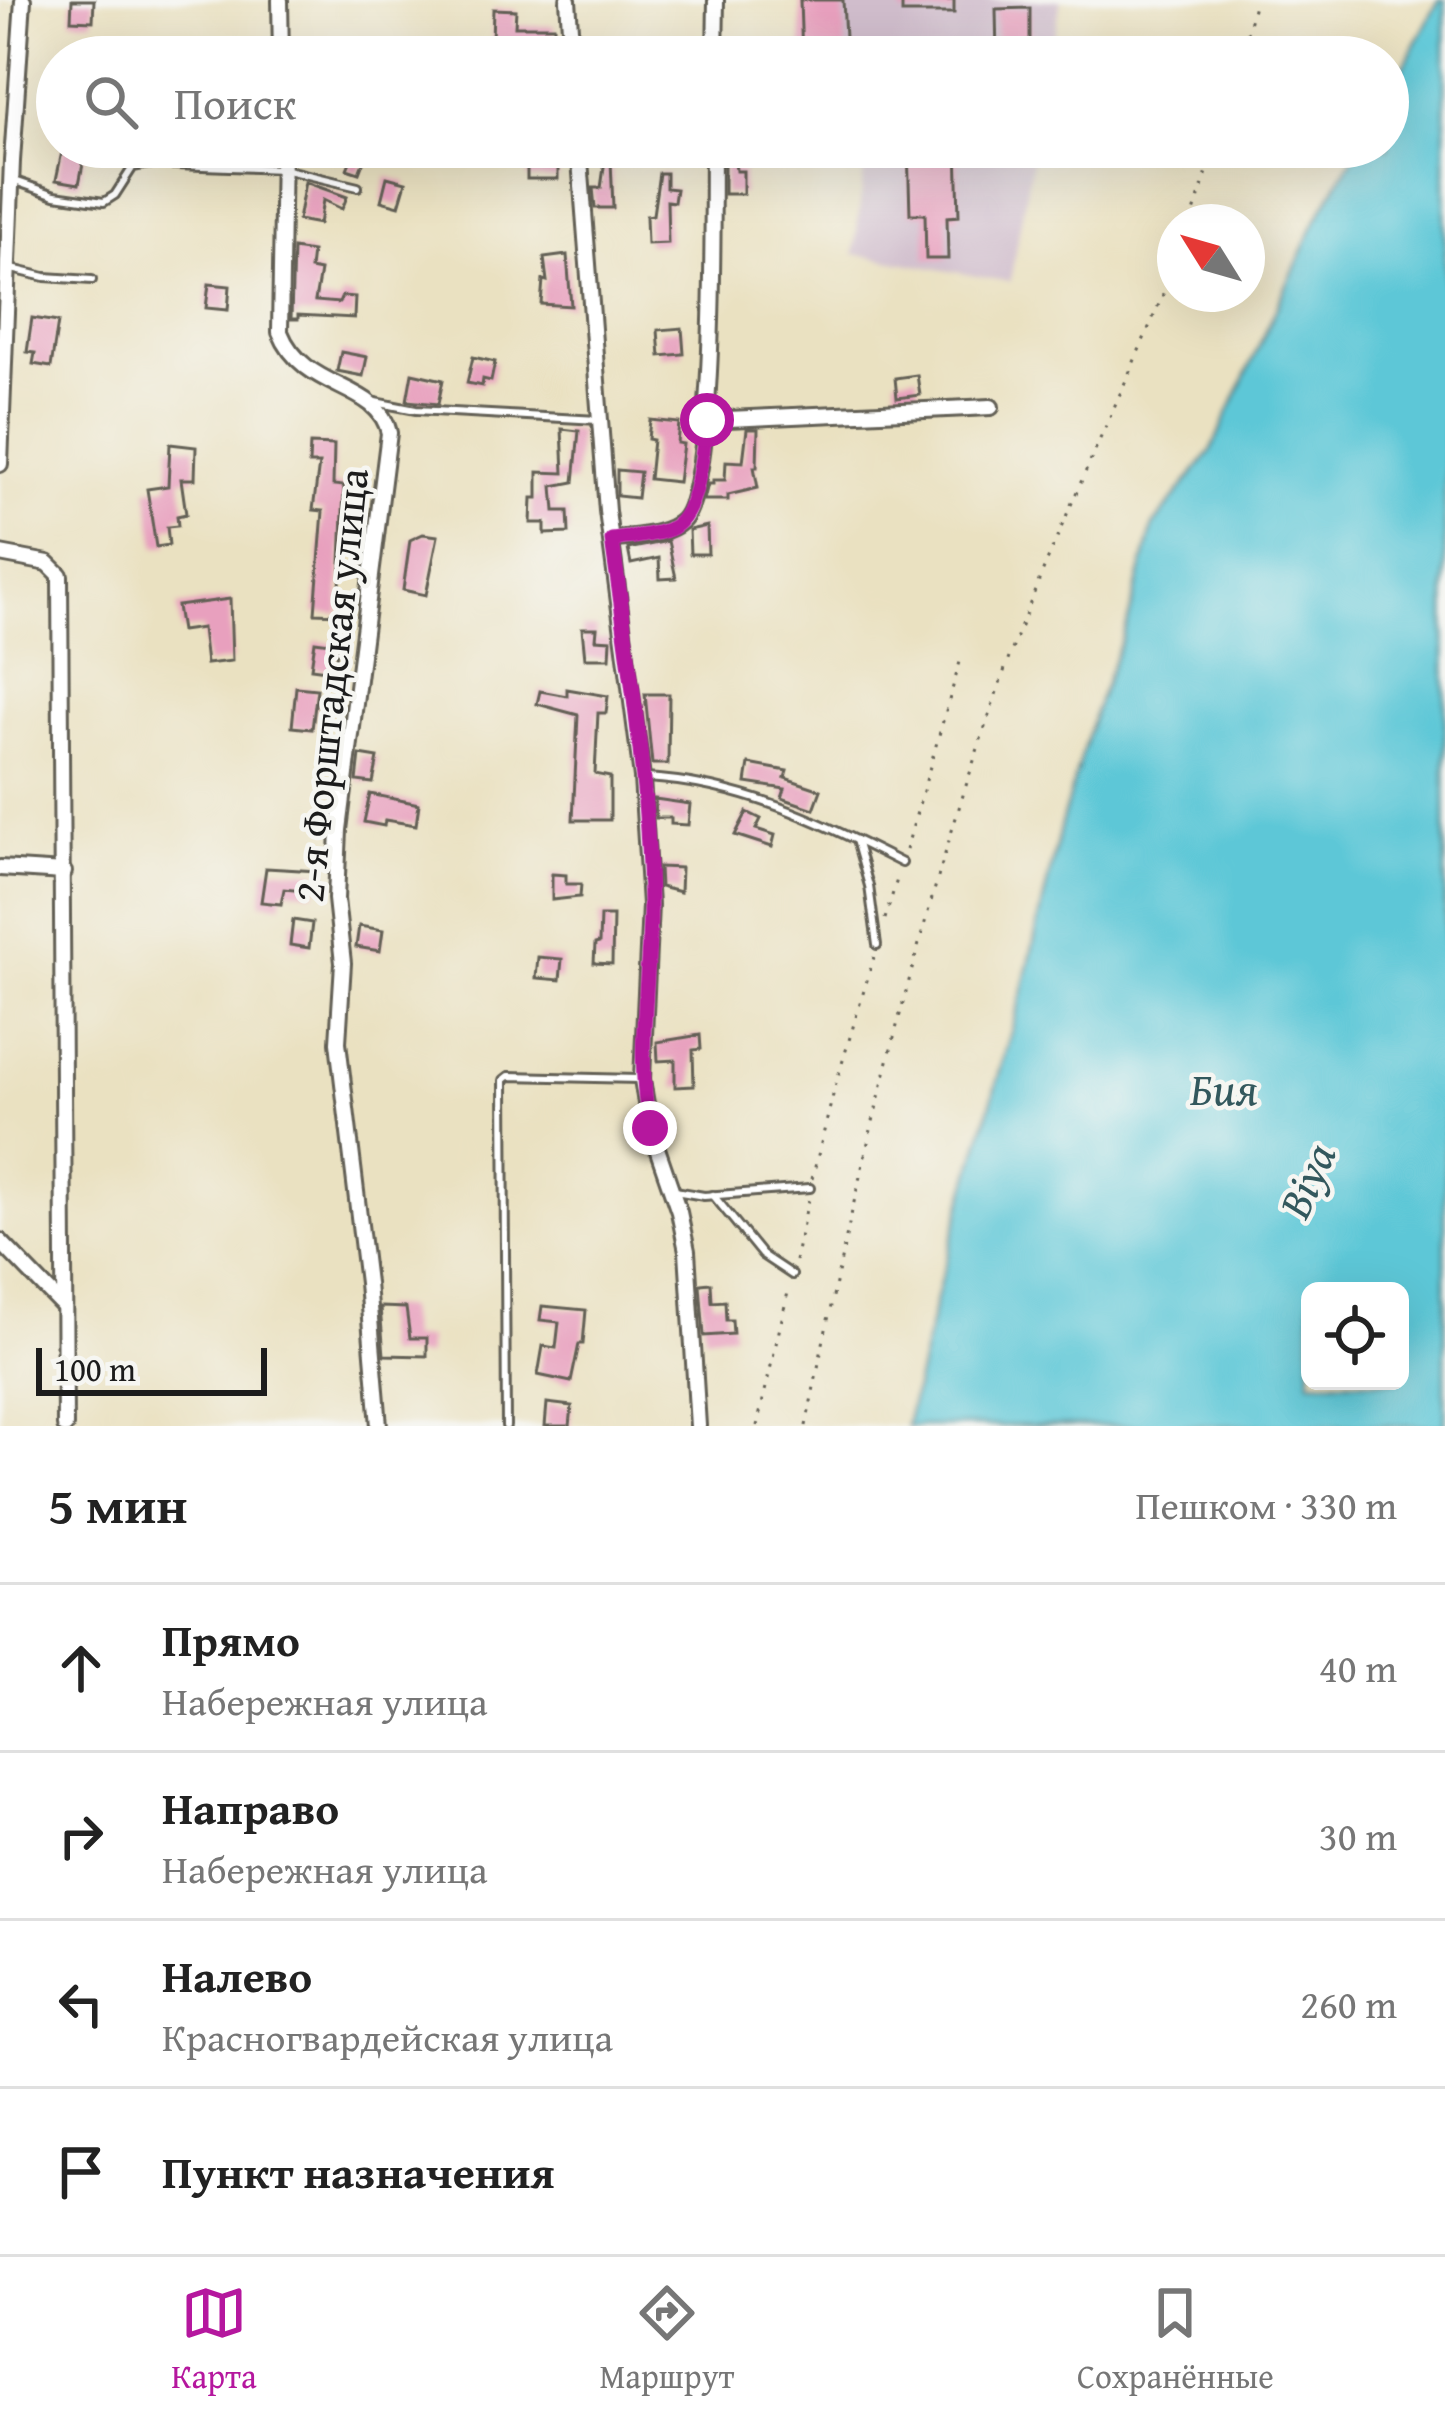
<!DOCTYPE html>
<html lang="ru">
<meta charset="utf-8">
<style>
:root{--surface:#fff;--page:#f6f6f6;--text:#222;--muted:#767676;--line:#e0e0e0;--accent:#b5179e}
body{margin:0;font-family:"Gentium Book Plus",serif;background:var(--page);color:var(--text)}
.controls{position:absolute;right:36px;bottom:36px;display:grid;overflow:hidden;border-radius:18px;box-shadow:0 12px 48px #0002}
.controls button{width:108px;height:108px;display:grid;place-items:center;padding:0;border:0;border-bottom:3px solid var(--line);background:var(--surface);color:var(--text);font:60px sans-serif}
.compass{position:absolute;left:1157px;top:204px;width:108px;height:108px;border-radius:50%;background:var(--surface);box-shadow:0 12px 48px #0002;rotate:307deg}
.scale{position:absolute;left:36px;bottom:30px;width:231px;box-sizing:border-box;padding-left:12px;border:6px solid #1c1c1c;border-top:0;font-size:33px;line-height:42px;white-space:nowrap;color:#1c1c1c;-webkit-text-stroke:9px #f6f6f2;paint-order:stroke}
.stop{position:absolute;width:36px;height:36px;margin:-27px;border:9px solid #b5179e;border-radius:50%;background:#fff}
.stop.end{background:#b5179e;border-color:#fff;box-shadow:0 3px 12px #0008}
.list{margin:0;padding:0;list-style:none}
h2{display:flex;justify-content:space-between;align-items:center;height:156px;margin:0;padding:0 48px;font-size:51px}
h2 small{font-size:39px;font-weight:400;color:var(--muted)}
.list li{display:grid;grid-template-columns:78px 1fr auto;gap:36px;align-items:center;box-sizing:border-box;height:168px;padding:0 48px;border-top:3px solid var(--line)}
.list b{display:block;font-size:45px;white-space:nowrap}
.list p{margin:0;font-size:39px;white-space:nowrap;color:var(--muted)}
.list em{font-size:39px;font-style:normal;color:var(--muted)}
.icon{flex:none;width:66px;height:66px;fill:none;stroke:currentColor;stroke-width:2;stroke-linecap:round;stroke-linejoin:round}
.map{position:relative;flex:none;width:1445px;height:1426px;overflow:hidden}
.search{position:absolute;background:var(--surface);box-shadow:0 12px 48px #0002;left:36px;right:36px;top:36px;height:132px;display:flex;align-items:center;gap:30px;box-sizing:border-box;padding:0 42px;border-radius:66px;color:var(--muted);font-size:45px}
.sheet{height:828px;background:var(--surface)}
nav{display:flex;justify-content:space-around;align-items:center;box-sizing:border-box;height:168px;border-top:3px solid var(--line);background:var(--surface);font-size:33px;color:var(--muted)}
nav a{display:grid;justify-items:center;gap:6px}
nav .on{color:var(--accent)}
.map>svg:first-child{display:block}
</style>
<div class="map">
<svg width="1445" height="1426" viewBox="0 0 1445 1426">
<rect width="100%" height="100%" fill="#f6f6f2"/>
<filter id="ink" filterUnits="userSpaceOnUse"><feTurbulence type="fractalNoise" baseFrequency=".00833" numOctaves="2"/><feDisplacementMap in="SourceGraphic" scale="24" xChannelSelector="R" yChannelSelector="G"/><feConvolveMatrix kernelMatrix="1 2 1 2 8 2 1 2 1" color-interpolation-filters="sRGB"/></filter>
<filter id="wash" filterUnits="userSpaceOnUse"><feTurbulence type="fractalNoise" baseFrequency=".004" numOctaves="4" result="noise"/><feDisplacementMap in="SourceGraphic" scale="48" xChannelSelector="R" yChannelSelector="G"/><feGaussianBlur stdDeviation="2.7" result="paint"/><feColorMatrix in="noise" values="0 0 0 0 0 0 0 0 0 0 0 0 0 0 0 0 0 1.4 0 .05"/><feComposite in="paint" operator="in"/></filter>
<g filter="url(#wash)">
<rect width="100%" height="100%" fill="#eae1c1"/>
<!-- industrial -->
<g fill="#d0bdcc">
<polygon points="818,0 1061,0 1051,57 815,57"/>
<polygon points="867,147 1034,147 1010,282 854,254"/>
</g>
<!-- water -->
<path fill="#5dc7d7" stroke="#3c727a" stroke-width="3" fill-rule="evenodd" d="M 1439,0 L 1445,0 L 1445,1426 L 906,1426 L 940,1282 L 1023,990 L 1061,824 L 1096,707 L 1127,625 L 1153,526 L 1211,451 L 1318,217 L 1359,147 L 1388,147 L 1388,96 ZM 1310,1291 L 1400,1291 L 1400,1381 L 1310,1381 Z"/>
<g id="blocks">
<!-- building -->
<g fill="#e8a0be">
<polygon points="72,0 94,0 93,21 71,20"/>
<polygon points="800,0 843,0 846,57 802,57"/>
<rect x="902" y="0" width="52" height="13"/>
<polygon points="1030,8 1030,57 997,57 996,9"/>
<polygon points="493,9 516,10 515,26 554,26 554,42 547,42 548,57 535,57 535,43 492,42"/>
<polygon points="63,147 86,149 79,184 56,180"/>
<polygon points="329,147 369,147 359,173 347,169 352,157"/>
<polygon points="908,147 957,147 959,216 947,217 948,259 926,259 925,214 910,214"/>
<polygon points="734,151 736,171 743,171 743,194 724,194 724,152"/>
<rect x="527" y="158" width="31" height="21"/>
<polygon points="605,160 611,160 613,208 595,208 593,188 601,188"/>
<polygon points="659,173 666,173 666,188 676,189 674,202 667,201 668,243 647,244 646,216 653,215"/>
<polygon points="387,177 406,182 399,206 381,201"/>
<polygon points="305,182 347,197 342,209 323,200 319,224 298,220"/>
<polygon points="293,249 312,252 310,269 320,271 315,301 339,303 342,296 355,297 354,318 298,315 298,319 291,319"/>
<polygon points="567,255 571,306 541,304 543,280 547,281 544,258"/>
<polygon points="209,284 230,286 228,310 206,308"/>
<polygon points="32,318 58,322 51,367 33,364 35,353 27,352"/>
<polygon points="682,328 684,354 660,356 658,330"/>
<polygon points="341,352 367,357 363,376 337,371"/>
<polygon points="473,357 495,362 491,381 483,379 482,386 467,383"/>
<polygon points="412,373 443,380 438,404 407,401"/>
<polygon points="917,375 920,395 897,398 895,378"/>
<polygon points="650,420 679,423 677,443 683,444 678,482 649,479 653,440 648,439"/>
<polygon points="562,429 579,431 574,482 553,486 555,511 568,511 569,533 545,534 545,523 531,523 532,498 538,498 538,472 564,473"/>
<polygon points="747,429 758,429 757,467 754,467 758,488 728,495 728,500 704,500 708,484 713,484 713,480 725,480 726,461 743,462"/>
<polygon points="170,444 196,447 195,479 181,479 186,514 177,516 178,526 167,527 169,545 156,547 147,489 168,486"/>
<polygon points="310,444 334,445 333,485 344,486 339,614 315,613 323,511 313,510 319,464 309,464"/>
<polygon points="617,470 640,472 637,498 617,496"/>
<polygon points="707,526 708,554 690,554 689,530"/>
<polygon points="423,534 438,536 426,595 403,590 410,540"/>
<polygon points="668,541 676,578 660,579 659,558 631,564 628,549"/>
<polygon points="230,599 232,661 206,664 202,628 181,631 177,606"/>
<polygon points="582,628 597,628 596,639 611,640 610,658 585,658"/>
<polygon points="315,641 338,644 334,671 311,668"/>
<polygon points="296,687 317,689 312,729 292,727"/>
<polygon points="567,689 608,696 606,713 598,713 595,774 610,777 610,820 573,820 578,715 537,704 540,691 567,696"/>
<polygon points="645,694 669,694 668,764 652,764"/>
<polygon points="360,755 378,758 373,783 357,781"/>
<polygon points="749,764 787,771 785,778 821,790 814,809 782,798 785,789 746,783"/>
<polygon points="370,794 419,804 416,825 385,820 384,826 364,822"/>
<polygon points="655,799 690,804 688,825 671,824 671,818 656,818"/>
<polygon points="747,812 761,819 756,829 775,835 772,847 735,835"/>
<polygon points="659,867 681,868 680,892 660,887"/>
<polygon points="266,868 317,871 315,892 284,889 281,904 261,902"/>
<polygon points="552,874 566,875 566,884 581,884 580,897 552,900"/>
<polygon points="600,916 613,916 612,964 594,963 595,944 599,943"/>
<polygon points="293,920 312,923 309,948 290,945"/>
<polygon points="359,926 383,930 380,951 356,947"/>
<polygon points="538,957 562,959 560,980 536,978"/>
<polygon points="700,1035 701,1049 693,1050 694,1086 675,1087 675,1060 658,1061 657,1042"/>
<polygon points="711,1283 712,1302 725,1301 726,1320 732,1320 733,1334 704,1336 700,1284"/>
<polygon points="542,1306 586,1310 583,1344 579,1344 571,1382 538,1375 543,1346 556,1348 559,1322 540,1320"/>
<polygon points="380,1307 406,1308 410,1338 427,1338 427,1356 384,1355"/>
<polygon points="547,1403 572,1406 570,1426 545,1426"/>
</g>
</g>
</g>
<g filter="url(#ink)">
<use href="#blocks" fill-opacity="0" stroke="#646156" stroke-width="3"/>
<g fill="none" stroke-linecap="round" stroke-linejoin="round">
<defs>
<g id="lane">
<polyline points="15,181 55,195 104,202 115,195 133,167 149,164 283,169 358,187"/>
<polyline points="12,269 45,277 92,280"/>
<polyline points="375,402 416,410 598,420"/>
<path d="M 646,778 C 740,783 820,821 902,863"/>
<polyline points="856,840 869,886 877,945"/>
<polyline points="675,1191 704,1196 810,1188"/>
<polyline points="713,1195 762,1255 792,1275"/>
<polyline points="506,1426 504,1080 509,1076 638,1079"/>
</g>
<g id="street">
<polyline points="280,0 281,57"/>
<polyline points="568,0 572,57"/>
<polyline points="715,57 716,0"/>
<path d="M 283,147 L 280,332 C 304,393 378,381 389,433 L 339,830 L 336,899 L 343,963 L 338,1042 L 367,1283 L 379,1426"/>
<polyline points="579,147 607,511 642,778 650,905 642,1079 650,1128 679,1212 687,1251 698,1426"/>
<polyline points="707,420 991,407"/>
<polyline points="0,464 12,161 23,0"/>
<path d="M 612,540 C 633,536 666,536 682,521 C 717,488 712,208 713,147"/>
<polyline points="0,554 48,563 60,575 65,1426"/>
<polyline points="0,868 64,872"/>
<polyline points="0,1241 64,1307"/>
</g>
</defs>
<!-- lane casing -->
<use href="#lane" stroke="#646156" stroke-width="12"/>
<!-- street casing -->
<use href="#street" stroke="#646156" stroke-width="20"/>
<!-- path -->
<g stroke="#646156" stroke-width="3" stroke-dasharray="3 9" stroke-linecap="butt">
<polyline points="1241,57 1255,0"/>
<polyline points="1191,222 1215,147"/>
<polyline points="906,850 962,655"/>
<polyline points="885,919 898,876"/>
<polyline points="812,1179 835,1087 874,957"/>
<polyline points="795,1261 808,1200"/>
<polyline points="757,1426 789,1288"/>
<path d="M 806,1426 C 857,1174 915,929 999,686 C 1049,542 1118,406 1175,265"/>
</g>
<!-- lane -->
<use href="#lane" stroke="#fff" stroke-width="6"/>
<!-- street -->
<use href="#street" stroke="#fff" stroke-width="14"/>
</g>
</g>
<g fill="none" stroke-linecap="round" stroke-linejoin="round" filter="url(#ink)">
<!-- route -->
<path stroke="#b5179e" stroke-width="15" d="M 650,1128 C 635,1055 650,982 650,907 C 649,785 629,661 612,540 C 631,537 653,536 670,529 C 700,517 702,449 707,420"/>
</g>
<g text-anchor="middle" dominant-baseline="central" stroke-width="9" stroke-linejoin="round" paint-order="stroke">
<!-- street labels -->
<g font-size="42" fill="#1c1c1c" stroke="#f6f6f2">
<text transform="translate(330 685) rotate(-84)">2-я Форштадская улица</text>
</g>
<!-- water labels -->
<g font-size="45" font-style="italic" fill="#33585d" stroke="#f6f6f2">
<text x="1224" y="1088">Бия</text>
<text transform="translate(1306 1180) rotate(-66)">Biya</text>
</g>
</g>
</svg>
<div class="controls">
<button><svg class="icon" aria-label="locate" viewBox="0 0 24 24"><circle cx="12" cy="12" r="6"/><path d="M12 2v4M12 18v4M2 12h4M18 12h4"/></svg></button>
</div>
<svg class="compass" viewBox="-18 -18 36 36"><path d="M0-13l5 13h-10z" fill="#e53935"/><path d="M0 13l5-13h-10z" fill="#767676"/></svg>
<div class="scale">100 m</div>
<div class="stop" style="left:707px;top:420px"></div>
<div class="stop end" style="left:650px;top:1128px"></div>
<div class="search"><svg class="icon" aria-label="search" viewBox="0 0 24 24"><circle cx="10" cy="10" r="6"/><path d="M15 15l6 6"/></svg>Поиск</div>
</div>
<section class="sheet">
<h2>5 мин<small>Пешком · 330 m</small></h2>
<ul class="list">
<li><svg class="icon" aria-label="ahead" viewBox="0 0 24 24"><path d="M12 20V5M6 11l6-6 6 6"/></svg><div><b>Прямо</b><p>Набережная улица</p></div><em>40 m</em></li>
<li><svg class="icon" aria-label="right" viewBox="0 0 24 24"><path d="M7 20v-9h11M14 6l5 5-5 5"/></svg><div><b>Направо</b><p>Набережная улица</p></div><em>30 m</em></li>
<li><svg class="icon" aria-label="left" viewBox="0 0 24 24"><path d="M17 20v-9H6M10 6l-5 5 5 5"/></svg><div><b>Налево</b><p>Красногвардейская улица</p></div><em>260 m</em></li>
<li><svg class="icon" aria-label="arrive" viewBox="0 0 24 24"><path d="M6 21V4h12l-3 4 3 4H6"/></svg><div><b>Пункт назначения</b></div></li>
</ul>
</section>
<nav>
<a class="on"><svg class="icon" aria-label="map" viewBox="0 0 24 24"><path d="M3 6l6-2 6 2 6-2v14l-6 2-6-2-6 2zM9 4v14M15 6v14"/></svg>Карта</a>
<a><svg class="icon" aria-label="directions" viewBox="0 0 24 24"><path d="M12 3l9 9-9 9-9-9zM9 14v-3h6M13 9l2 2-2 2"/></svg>Маршрут</a>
<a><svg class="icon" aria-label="saved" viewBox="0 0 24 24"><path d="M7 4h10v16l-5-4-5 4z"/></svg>Сохранённые</a>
</nav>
